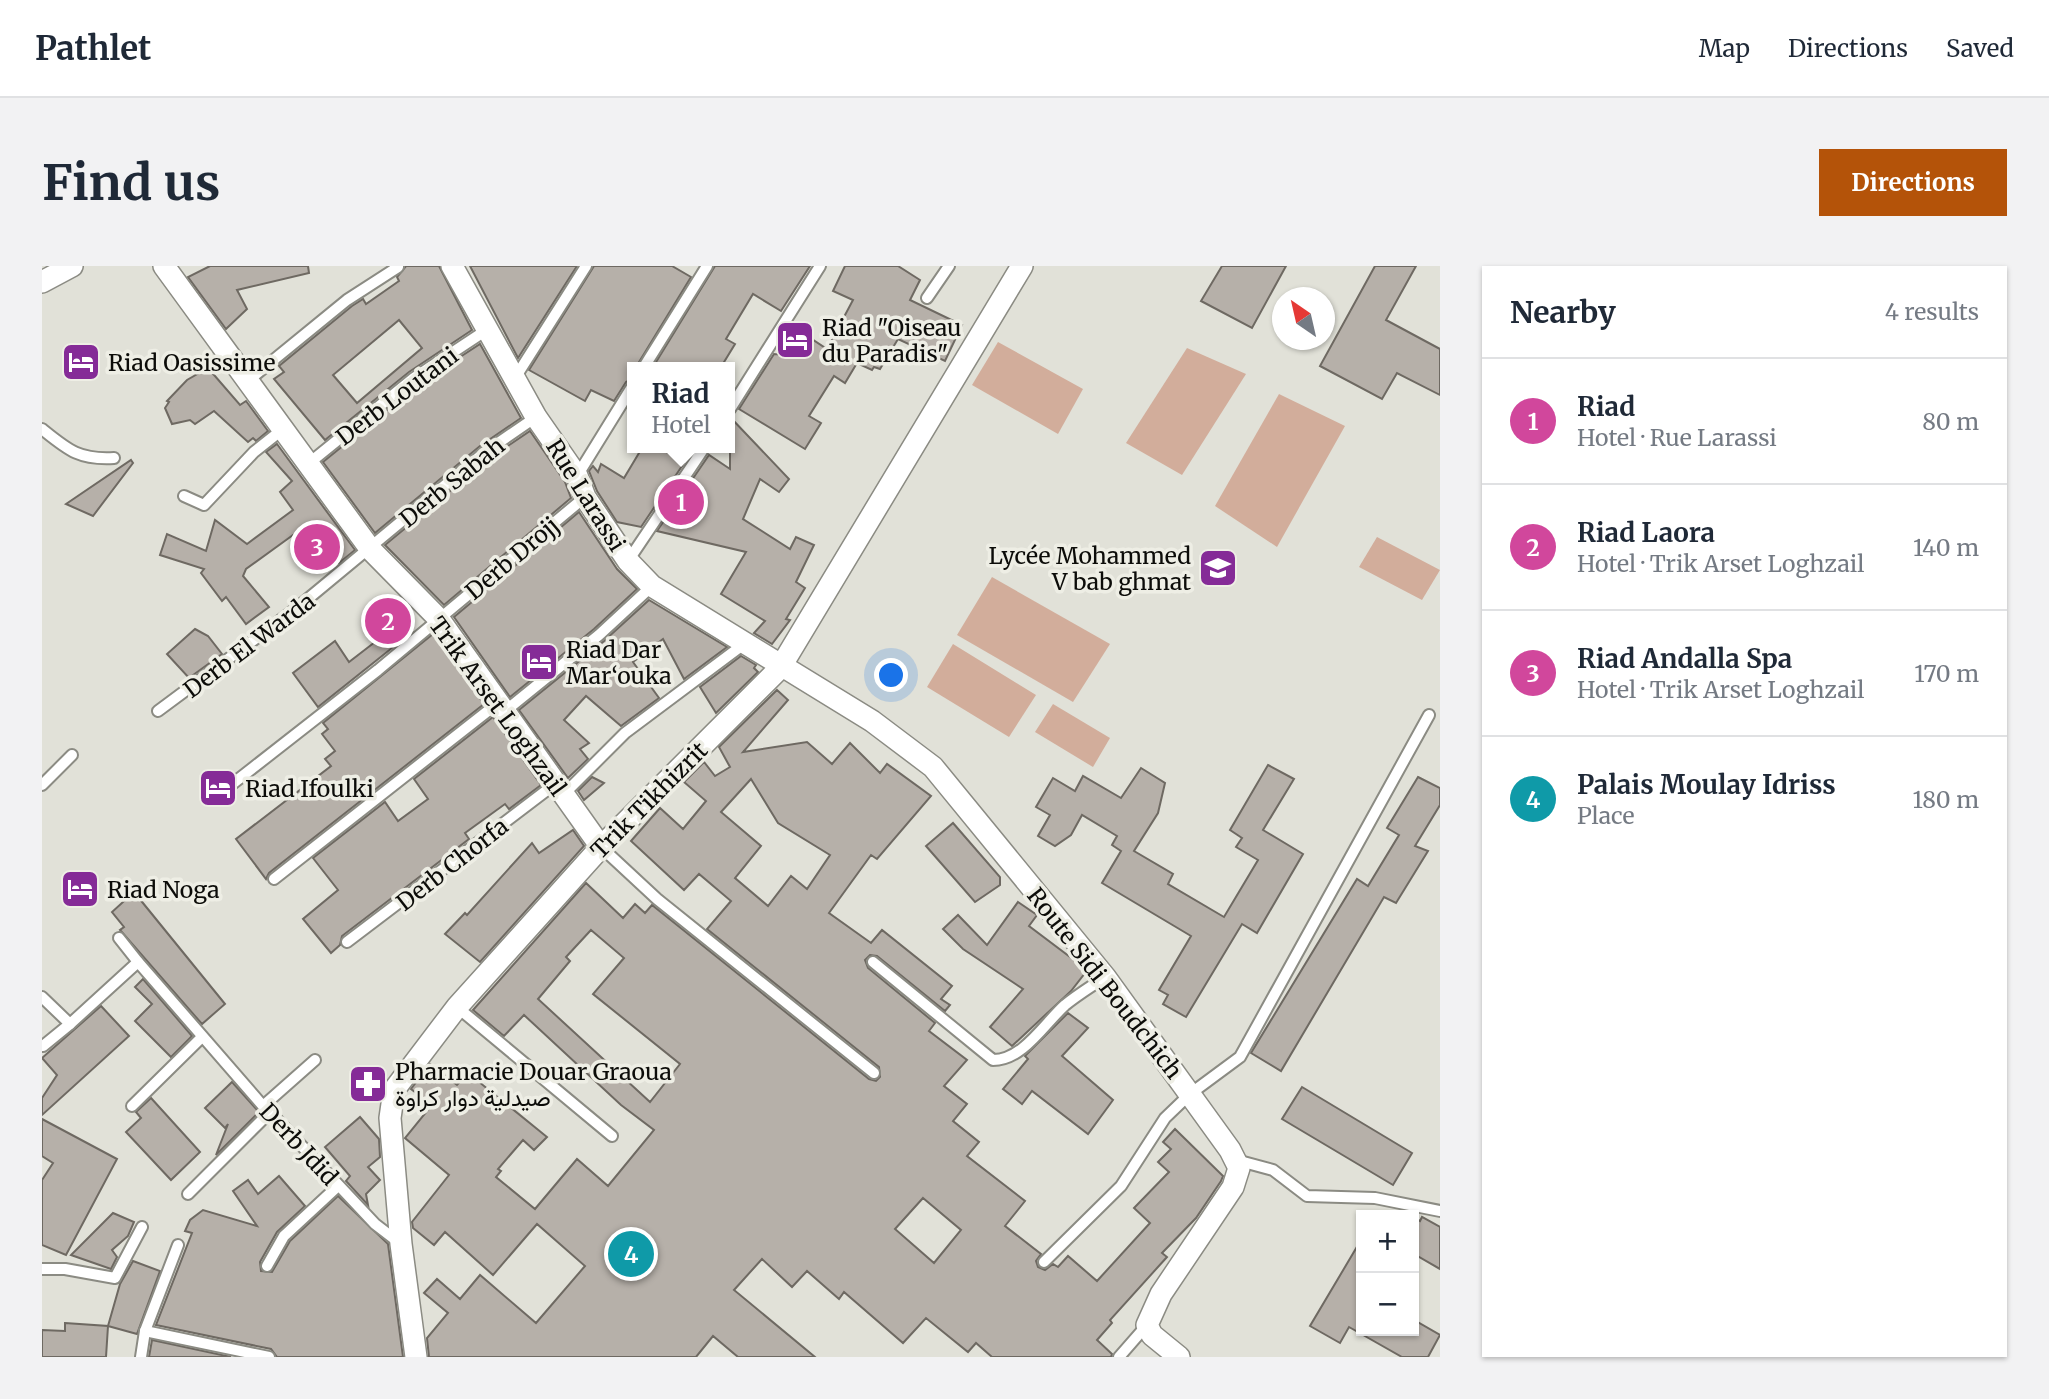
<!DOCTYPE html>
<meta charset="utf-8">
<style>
:root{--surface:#fff;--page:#f2f2f3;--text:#1f2937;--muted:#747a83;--line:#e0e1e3;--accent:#b45309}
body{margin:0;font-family:Merriweather,Vazirmatn,serif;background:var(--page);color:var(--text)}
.controls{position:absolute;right:21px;bottom:21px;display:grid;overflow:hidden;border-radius:0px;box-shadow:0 2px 5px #0004}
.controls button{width:63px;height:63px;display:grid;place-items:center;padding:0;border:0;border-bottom:2px solid var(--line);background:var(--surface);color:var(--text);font:35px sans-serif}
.compass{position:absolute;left:1230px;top:21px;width:63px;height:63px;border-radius:50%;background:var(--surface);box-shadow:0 2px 5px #0004;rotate:326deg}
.you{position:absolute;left:850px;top:410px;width:24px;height:24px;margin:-18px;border:5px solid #fff;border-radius:50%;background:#1a73e8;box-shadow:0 0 0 10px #1a73e833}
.badge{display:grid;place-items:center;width:46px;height:46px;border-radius:50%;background:var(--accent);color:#fff;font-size:23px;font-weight:700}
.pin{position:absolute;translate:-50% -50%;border:4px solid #fff;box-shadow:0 2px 7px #0006}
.popup{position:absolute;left:585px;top:96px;width:108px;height:91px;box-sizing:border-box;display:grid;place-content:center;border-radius:0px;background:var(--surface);filter:drop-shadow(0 2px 5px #0005);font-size:23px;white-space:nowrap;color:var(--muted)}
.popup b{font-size:26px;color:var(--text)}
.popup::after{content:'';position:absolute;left:50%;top:100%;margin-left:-14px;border:14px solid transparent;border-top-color:var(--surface)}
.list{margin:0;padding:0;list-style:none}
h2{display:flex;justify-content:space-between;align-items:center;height:91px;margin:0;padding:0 28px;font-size:30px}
h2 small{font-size:23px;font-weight:400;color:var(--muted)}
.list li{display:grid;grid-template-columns:46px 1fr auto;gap:21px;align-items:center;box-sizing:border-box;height:126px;padding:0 28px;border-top:2px solid var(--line)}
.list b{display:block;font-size:26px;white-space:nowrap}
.list p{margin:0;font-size:23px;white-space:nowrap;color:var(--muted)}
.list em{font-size:23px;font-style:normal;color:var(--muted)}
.map{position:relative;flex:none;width:1398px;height:1091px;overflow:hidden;border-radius:0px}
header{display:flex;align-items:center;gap:42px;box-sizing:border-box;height:98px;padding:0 35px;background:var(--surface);border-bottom:2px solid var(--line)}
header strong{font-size:33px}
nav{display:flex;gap:38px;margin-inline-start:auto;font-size:24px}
.intro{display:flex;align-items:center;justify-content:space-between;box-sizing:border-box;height:168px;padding:0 42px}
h1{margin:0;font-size:49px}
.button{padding:18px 32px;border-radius:0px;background:var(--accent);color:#fff;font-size:24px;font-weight:700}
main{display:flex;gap:42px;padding:0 42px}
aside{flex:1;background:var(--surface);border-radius:0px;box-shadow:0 2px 5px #0004}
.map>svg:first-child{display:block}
</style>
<header>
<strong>Pathlet</strong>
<nav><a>Map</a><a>Directions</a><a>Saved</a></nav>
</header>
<div class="intro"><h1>Find us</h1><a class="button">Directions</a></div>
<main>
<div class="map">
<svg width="1398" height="1091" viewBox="0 0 1398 1091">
<rect width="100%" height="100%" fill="#e1e1d8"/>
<!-- green -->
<g fill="#d2ad9b">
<polygon points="956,76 1041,123 1016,168 930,119"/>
<polygon points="1145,82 1204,108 1140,209 1084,177"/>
<polygon points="1237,128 1303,160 1235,281 1173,240"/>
<polygon points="1335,271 1398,304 1380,334 1317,301"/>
<polygon points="950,311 1068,378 1031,436 915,369"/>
<polygon points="911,378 994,429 967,471 885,421"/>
<polygon points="1011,438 1068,472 1051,501 993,466"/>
</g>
<!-- building -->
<g fill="#b6b0a9" stroke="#6e6962" stroke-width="2" fill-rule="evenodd">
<polygon points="168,0 266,0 267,7 195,24 205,43 184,63 146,11"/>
<path d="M 364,0 L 397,0 L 430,64 L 367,106 L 283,174 L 232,113 L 242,106 L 237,100 L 310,40 L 321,33 L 324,38 L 357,15 L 355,11 ZM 357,54 L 380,82 L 315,137 L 291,109 Z"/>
<polygon points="428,0 535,0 476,92"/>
<polygon points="552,0 630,0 649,11 594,101 590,101 590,113 584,116 572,135 549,124 543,135 487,104"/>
<polygon points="673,0 768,0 739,45 711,28 684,73 693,78 679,101 611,101"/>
<polygon points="803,0 856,0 878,14 868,34 920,59 903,95 856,73 838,103 832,101 830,104 815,97 803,117 792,110 767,150 779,157 763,183 697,143 732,88 742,89 740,75 750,60 785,83 811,34 791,25"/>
<polygon points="1180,0 1244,0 1210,62 1159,35"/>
<polygon points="1333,0 1374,0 1344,54 1398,83 1398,129 1355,107 1340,133 1278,100"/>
<polygon points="438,78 479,152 438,180 333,267 281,196 377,118"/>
<polygon points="166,102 198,139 204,135 226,165 214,175 211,172 206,176 172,145 153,158 148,154 130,158 123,142 127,136 125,135 145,114"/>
<polygon points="688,151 747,213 737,226 718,213 701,253 748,283 754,271 772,279 754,316 763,322 744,353 748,354 730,378 712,367 723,355 679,328 704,286 615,265 667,189 688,203"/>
<polygon points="488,165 523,216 529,232 402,339 343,279 448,192"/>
<polygon points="235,178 313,284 297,297 289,285 278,294 251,269 204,303 201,310 227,341 204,358 184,331 180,335 159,307 162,303 118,289 125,268 164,285 173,254 205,278 251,244 238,226 250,215 224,186"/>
<polygon points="600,182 618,182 642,197 599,261 575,256 555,225 547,205 551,200 556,206 559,198 582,212"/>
<polygon points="89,194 91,197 51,250 24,238"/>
<polygon points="537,246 575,303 595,323 552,363 468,431 412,351"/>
<polygon points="607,334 685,381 642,413 621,373 591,396 617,432 579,460 544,430 522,454 547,477 538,483 546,493 526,512 477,444 562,375"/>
<polygon points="346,345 349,355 370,366 276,441 251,407 293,375 307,396 333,376 328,359"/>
<polygon points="153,363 166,370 180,388 147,412 125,388"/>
<polygon points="391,368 442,438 227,607 224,613 194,573 289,500 283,493 293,485 280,468 286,463 281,457"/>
<polygon points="699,390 714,399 712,402 716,406 674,447 658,421"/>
<path d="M 735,424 L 746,434 L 701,486 L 765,476 L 790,498 L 808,477 L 838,507 L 845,498 L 889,530 L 835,593 L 829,589 L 787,647 L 829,677 L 840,664 L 910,720 L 899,733 L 908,739 L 903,745 L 835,690 L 828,689 L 823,694 L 826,702 L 893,757 L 887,765 L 925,794 L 902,820 L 925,838 L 911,855 L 937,876 L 925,890 L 983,935 L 963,960 L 999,988 L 994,995 L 996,1001 L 1003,1004 L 1011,998 L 1016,1001 L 1026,990 L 1055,1015 L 1108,957 L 1092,942 L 1127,906 L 1116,896 L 1129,883 L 1121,876 L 1133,863 L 1181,910 L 1179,915 L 1154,952 L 1120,987 L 1125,991 L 1068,1054 L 1070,1057 L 1055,1074 L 1070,1088 L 1069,1091 L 950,1091 L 934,1077 L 926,1086 L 884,1052 L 861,1077 L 802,1026 L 797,1033 L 765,1005 L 750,1021 L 720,993 L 692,1024 L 773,1091 L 696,1091 L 671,1070 L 654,1091 L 387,1091 L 385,1072 L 406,1047 L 382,1027 L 395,1013 L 418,1033 L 438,1009 L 494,1057 L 543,1000 L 495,958 L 451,1009 L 403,966 L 392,979 L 371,962 L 370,956 L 407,909 L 363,872 L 390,839 L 369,823 L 388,798 L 415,819 L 426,807 L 505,871 L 492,884 L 481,874 L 456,903 L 459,905 L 454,911 L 493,943 L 535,893 L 566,920 L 612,864 L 579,839 L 482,749 L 462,770 L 431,744 L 544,617 L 581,652 L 593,638 L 603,647 L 610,639 L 827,813 L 834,815 L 838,811 L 837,801 L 665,663 L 689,635 L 657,608 L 642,624 L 589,575 L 618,542 L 641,563 L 664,535 L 642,516 L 662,496 L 673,510 L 688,501 L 677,481 ZM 709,513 L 736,557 L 788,589 L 765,623 L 749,610 L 726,640 L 693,612 L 719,580 L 679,546 ZM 549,664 L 582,692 L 551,728 L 638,798 L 608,836 L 496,733 L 528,695 L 524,691 ZM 881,932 L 919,964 L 892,997 L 853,963 Z"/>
<polygon points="451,451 499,519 467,543 463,538 423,567 427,573 300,670 298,679 289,687 261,653 296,624 271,592 343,536 356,555 386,533 372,513"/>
<polygon points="1226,499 1252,513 1221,564 1261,588 1215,667 1200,658 1144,751 1121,738 1126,729 1117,724 1149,670 1060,617 1079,585 1070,579 1075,570 1040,549 1029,569 1013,580 996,570 1008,549 994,541 1011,512 1033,525 1041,510 1079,532 1099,502 1123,517 1116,547 1092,585 1131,608 1126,618 1182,651 1216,594 1194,581 1200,572 1188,564"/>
<polygon points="550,511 562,517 542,534 536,525"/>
<polygon points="1376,511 1398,522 1398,539 1373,580 1386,585 1354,637 1342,631 1239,805 1209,787 1315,613 1326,620 1357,569 1345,562"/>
<polygon points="911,557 958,611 958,619 933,636 884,580"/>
<polygon points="531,564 542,580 438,696 403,668 423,647 425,649 490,577 497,587"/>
<polygon points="92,626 183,738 160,758 78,664 82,661 70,646"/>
<polygon points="976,636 995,649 987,660 1032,694 1043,707 1029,725 970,780 948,761 981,723 921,683 901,663 916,649 945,679"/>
<polygon points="101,713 150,770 129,791 93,755 110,738 93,721"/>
<polygon points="59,740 87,770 0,849 0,832 15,809 0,792"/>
<polygon points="1026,747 1046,762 1020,790 1071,834 1046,868 990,825 980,838 961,823 986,793 983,790"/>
<polygon points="190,816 217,846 174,889 186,858 183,862 163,842"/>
<polygon points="1260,821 1370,887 1351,919 1240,853"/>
<polygon points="109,832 158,886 129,914 84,866 99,852 94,846"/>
<polygon points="318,851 337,873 338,891 326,901 338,914 324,928 326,939 304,915 308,910 283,881"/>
<polygon points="0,853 75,893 24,989 0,979 0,914 11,897 0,890"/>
<polygon points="237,910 263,940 235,966 218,996 219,1005 230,1006 248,975 296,930 346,978 361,1091 235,1091 229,1083 114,1059 150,967 143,965 148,954 161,944 215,960 191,925 206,914 216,928"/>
<polygon points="71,947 92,956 86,970 70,984 75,991 69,1003 29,989"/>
<polygon points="1372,951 1378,955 1380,951 1398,961 1398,1003 1372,988"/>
<polygon points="1319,974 1319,1065 1372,1065 1372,1054 1398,1069 1386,1091 1360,1091 1307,1061 1298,1077 1268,1060"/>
<polygon points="91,995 118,1005 95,1068 66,1060 78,1018"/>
<polygon points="23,1057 66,1060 64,1091 0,1091 0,1064 23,1065"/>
<polygon points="110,1074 189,1091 107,1091"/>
</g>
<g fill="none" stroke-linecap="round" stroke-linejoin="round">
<defs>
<g id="lane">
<polyline points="885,32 907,0"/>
<polyline points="602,101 665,0"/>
<polyline points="473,112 544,0"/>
<polyline points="207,114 305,34 356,1"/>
<polyline points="688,143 778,0"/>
<path d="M 0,163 C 26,184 37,194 72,192"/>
<polyline points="266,198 372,112 446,63"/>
<polyline points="535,210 590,121"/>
<polyline points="142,230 162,239 212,186 241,163"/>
<polyline points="586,295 662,182"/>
<polyline points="116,445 256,341 443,186 494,151"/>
<polyline points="462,446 557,369 610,320"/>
<polyline points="0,519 30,489"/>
<polyline points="189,519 336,404 543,231"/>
<polyline points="520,530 583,467 702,378"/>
<polyline points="559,581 615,633 832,807"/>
<polyline points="232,613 456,437"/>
<polyline points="77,672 96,696"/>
<polyline points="305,676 513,518"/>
<path d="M 831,696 L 951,794 C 981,794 1002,758 1023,739 C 1035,729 1050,720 1063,711"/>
<polyline points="0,731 28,758 96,696 221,840 229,843 228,846 333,958 359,978"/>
<polyline points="415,741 570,870"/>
<polyline points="1,780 28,758"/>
<polyline points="90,840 159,772"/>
<polyline points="221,840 273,794"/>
<polyline points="1194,894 1231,904 1265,930 1333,932 1398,945"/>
<polyline points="146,928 228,846"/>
<polyline points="1002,996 1079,920 1123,852 1148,828 1198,791 1387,449"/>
<polyline points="225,1000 242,970 296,920"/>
<polyline points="0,1003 23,1003 73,1012 100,961"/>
<polyline points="103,1065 227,1091"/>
<polyline points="99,1091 103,1065 136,979"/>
<polyline points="1077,1091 1105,1059"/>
</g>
<g id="street">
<polyline points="122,0 329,284 397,353 559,581"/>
<polyline points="410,0 494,151 535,210 543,231 586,295 610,320 830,455 891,501 1063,711 1188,884 1197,902 1191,921 1119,1028 1105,1059 1110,1069 1137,1091"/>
<polyline points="0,16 30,0"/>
<polyline points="374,1091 359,978 348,852 352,824 415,741 559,581 738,402 980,0"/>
</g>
</defs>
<!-- lane casing -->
<use href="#lane" stroke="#8b8b83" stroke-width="14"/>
<!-- street casing -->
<use href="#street" stroke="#8b8b83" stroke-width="24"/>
<!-- lane -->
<use href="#lane" stroke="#fff" stroke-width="10"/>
<!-- street -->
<use href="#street" stroke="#fff" stroke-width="21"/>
</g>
<!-- icons -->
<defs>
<symbol id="hotel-square" viewBox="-11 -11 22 22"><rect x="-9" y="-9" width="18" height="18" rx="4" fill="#852b97" stroke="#eeeee5"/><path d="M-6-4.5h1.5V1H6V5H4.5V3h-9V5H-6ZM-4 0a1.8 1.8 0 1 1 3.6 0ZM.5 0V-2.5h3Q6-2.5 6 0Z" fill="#fff"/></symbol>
<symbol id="school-square" viewBox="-11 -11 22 22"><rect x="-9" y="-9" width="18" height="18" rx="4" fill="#852b97" stroke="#eeeee5"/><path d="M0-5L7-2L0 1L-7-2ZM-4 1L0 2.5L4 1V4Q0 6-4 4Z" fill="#fff"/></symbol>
<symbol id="pharmacy-square" viewBox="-11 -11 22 22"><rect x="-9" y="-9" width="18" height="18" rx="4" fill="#852b97" stroke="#eeeee5"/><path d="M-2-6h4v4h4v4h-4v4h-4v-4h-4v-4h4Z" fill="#fff"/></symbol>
</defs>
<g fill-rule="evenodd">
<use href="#hotel-square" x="731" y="52" width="44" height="44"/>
<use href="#hotel-square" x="17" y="74" width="44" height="44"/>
<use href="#school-square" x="1154" y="280" width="44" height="44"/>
<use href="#hotel-square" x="475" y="374" width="44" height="44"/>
<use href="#hotel-square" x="154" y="500" width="44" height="44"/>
<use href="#hotel-square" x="16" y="601" width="44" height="44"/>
<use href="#pharmacy-square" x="304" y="796" width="44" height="44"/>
</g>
<g text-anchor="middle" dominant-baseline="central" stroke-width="7" stroke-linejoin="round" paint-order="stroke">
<!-- poi labels -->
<g font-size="23" fill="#0c0c09" stroke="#eeeee5" text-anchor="start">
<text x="780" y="61">Riad "Oiseau<tspan x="780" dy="26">du Paradis"</tspan></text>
<text x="66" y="96">Riad Oasissime</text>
<text x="1149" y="289" text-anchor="end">Lycée Mohammed<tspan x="1149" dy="26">V bab ghmat</tspan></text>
<text x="524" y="383">Riad Dar<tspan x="524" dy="26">Mar‘ouka</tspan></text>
<text x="203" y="522">Riad Ifoulki</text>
<text x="65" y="623">Riad Noga</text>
<text x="353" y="805">Pharmacie Douar Graoua<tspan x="353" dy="26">صيدلية دوار كراوة</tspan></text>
</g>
<!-- street labels -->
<g font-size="23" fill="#0c0c09" stroke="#eeeee5">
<text transform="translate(355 130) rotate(-37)">Derb Loutani</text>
<text transform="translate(410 216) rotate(-39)">Derb Sabah</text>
<text transform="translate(544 229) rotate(58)">Rue Larassi</text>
<text transform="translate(470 292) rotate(-40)">Derb Drojj</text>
<text transform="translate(207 379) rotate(-37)">Derb El Warda</text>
<text transform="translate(456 440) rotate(54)">Trik Arset Loghzail</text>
<text transform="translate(607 534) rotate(-45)">Trik Tikhizrit</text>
<text transform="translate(410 598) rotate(-38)">Derb Chorfa</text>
<text transform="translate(1063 717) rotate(52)">Route Sidi Boudchich</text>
<text transform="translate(257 878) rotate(47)">Derb Jdid</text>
</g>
</g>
</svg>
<div class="controls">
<button>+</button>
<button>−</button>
</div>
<svg class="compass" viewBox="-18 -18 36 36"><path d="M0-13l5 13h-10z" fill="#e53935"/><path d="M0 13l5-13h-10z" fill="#747a83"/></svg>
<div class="you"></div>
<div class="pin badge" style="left:639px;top:236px;background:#d1479c">1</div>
<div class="popup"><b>Riad</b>Hotel</div>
<div class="pin badge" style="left:346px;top:355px;background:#d1479c">2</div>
<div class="pin badge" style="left:275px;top:281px;background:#d1479c">3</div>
<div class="pin badge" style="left:589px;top:988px;background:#0f9aa8">4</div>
</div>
<aside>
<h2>Nearby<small>4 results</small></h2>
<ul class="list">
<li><span class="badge" style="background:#d1479c">1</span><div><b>Riad</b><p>Hotel · Rue Larassi</p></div><em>80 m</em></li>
<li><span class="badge" style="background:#d1479c">2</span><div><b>Riad Laora</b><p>Hotel · Trik Arset Loghzail</p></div><em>140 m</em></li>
<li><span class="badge" style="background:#d1479c">3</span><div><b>Riad Andalla Spa</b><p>Hotel · Trik Arset Loghzail</p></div><em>170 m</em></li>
<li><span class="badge" style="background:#0f9aa8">4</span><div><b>Palais Moulay Idriss</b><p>Place</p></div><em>180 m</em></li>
</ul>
</aside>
</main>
